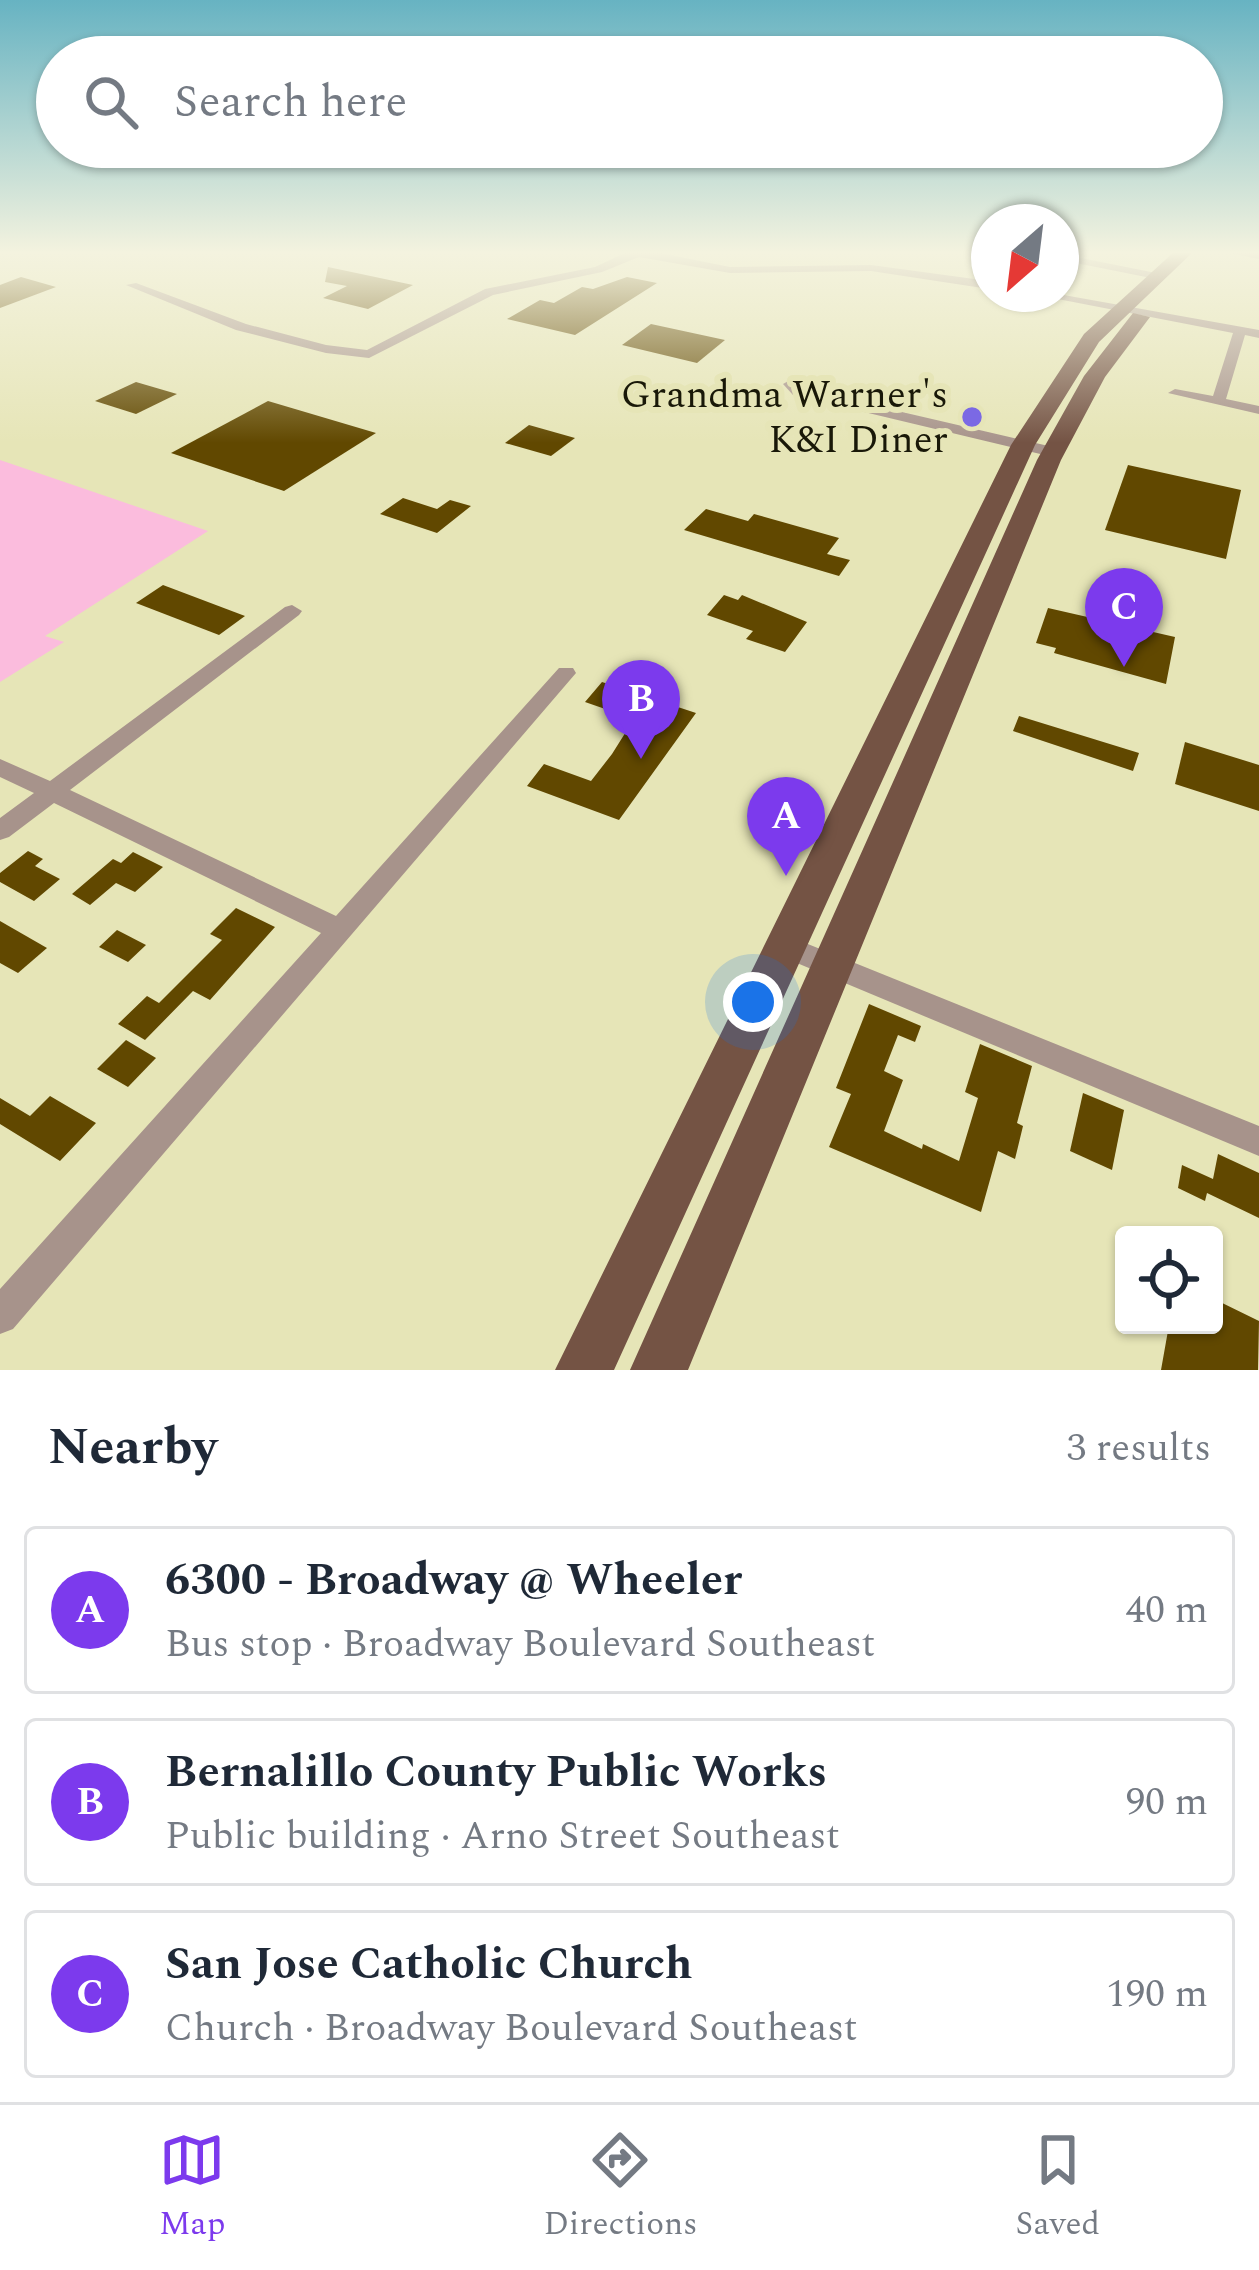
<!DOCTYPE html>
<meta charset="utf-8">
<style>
:root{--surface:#fff;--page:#f6f6f7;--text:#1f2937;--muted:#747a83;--line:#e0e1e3;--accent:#7c3aed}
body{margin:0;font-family:Spectral,serif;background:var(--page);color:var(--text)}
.controls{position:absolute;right:36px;bottom:36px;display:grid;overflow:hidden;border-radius:12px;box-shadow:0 3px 9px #0004}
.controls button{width:108px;height:108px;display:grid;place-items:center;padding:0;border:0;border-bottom:3px solid var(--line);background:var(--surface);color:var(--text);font:60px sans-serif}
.compass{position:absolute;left:971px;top:204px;width:108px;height:108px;border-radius:50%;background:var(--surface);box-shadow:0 3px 9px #0004;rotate:208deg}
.you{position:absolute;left:753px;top:1002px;width:42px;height:42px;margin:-30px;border:9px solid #fff;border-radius:50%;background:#1a73e8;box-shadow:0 0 0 18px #1a73e833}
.badge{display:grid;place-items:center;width:78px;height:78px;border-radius:50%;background:var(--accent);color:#fff;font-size:39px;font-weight:700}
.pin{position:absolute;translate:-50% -99px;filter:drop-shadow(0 3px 6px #0008)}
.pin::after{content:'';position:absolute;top:63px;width:42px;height:36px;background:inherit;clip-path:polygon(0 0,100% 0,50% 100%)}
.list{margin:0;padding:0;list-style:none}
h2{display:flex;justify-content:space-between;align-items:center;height:156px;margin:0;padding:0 48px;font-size:51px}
h2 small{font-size:39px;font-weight:400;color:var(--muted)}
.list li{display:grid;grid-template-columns:78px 1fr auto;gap:36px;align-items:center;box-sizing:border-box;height:168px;margin:0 24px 24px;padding:0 24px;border:3px solid var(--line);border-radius:12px}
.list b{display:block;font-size:45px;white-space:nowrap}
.list p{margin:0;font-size:39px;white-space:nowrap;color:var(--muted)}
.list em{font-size:39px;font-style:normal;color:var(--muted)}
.icon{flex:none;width:66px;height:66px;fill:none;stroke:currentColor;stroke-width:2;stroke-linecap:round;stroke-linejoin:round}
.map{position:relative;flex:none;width:1259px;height:1370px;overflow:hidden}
.search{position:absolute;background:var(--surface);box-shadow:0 3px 9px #0004;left:36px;right:36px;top:36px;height:132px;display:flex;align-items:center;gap:30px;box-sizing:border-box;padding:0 42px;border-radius:66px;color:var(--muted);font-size:45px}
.sheet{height:732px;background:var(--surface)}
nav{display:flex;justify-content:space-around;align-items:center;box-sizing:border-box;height:168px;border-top:3px solid var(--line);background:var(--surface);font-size:33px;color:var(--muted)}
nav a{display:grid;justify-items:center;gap:6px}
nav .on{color:var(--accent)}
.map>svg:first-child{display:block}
</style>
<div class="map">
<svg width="1259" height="1370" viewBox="0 0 1259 1370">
<rect width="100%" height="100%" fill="#e6e5b7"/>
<!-- green -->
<polygon fill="#fbbcdd" points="0,460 208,531 45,636 64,642 0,682"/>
<!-- building -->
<g fill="#614800">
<polygon points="328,267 413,285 368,309 323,298 347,286 325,282"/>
<polygon points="21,277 56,287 0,308 0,285"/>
<polygon points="627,277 657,283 575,335 507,319 540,300 554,303 582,287 593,289"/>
<polygon points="651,324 725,340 697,363 622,345"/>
<polygon points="136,382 177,394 136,414 95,401"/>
<polygon points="268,401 376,433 284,491 171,453"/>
<polygon points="529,425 575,438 551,456 505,443"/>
<polygon points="1128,465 1241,490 1226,559 1105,530"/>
<polygon points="403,498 437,509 450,500 471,506 437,533 380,514"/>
<polygon points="706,509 748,521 754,514 839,538 827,554 850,560 839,576 684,530"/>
<polygon points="163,585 245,616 219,635 136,603"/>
<polygon points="724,595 738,600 742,595 807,622 785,652 746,639 753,631 707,615"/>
<polygon points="1048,608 1175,637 1166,684 1054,653 1056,648 1036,643"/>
<polygon points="602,682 696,713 619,820 527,786 544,764 591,781 612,754 634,719 585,702"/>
<polygon points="1019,716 1139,753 1133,771 1013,731"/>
<polygon points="1185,742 1259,765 1259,811 1175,784"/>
<polygon points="28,851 43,859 35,866 60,879 34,901 0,882 0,873"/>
<polygon points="133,852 163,867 135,892 116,883 90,905 72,894 113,859 121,863"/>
<polygon points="236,908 275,927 210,1000 193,991 145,1040 118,1024 147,996 159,1003 222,940 210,934"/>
<polygon points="0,921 47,948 18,973 0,963"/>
<polygon points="117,930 146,945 128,962 99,947"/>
<polygon points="869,1004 921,1026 915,1042 898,1035 884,1071 903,1080 884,1131 922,1149 923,1144 959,1161 978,1098 965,1092 980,1044 1032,1066 1017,1123 1023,1126 1015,1159 998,1151 981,1212 829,1147 851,1094 836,1088"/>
<polygon points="126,1040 156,1058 128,1087 97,1069"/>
<polygon points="1083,1093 1124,1110 1112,1170 1070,1151"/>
<polygon points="50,1096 96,1123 60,1161 0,1124 0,1098 30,1116"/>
<polygon points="1218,1154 1259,1173 1259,1218 1207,1193 1205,1201 1178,1188 1182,1165 1213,1179"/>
<polygon points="1214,1299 1259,1321 1258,1370 1161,1370 1169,1325 1186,1333 1187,1325 1214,1325"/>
</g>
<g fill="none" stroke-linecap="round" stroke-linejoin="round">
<!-- street -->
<g fill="#a7938b" fill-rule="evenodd">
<polygon points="629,251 650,251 730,267 871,265 989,281 989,289 871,271 730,273 639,257 602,272 493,295 369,358 326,353 236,330 126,285 136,283 246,324 326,345 367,350 485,289 595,267"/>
<polygon points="1220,251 1259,253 1259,259"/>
<polygon points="1061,254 1156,273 1162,276 1156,279 1061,260"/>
<polygon points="1032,294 1058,294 1259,330 1259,338 1245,335 1226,399 1259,406 1259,414 1168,393 1175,389 1213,396 1233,333"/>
<polygon points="790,380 803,389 1053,447 1061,452 1053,457 793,395 783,384"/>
<polygon points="292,605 302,611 299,615 70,790 336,916 559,668 573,668 576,673 13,1329 0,1334 0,1289 321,933 54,803 9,837 0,840 0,818 34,793 0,777 0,759 50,781 285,607"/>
<polygon points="783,934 1259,1126 1259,1156 773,953 770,945 773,937"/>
</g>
<!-- primary -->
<g fill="#745344" fill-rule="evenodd">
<polygon points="1175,251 1194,251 1099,342 1035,445 614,1370 555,1370 1011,445 1084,334"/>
<polygon points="1133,313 1150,317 1105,377 1061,460 688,1370 630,1370 1037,460 1084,376"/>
</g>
</g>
<!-- sky -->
<linearGradient id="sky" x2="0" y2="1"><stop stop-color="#67b3c2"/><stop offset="0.57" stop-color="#f4f3df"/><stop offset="1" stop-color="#f4f3df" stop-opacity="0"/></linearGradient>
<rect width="1259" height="443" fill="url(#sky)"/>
<!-- markers -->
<circle fill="#7b69e4" stroke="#e6e5b7" stroke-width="4.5" cx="972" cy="417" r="12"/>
<g text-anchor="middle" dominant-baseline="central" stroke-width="12" stroke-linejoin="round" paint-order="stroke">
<!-- far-poi labels -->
<g font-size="39" fill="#191808" stroke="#e6e5b7" text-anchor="end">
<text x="948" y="395">Grandma Warner's<tspan x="948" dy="45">K&amp;I Diner</tspan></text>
</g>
</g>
</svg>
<div class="controls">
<button><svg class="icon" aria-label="locate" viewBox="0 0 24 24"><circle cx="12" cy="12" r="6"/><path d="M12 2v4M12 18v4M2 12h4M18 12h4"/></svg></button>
</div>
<svg class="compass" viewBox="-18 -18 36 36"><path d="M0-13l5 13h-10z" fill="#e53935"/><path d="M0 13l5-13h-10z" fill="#747a83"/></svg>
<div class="you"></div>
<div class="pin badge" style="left:786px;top:876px">A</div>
<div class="pin badge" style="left:641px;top:759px">B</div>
<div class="pin badge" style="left:1124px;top:667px">C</div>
<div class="search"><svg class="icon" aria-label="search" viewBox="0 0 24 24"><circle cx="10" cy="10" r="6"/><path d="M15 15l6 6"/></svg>Search here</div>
</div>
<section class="sheet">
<h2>Nearby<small>3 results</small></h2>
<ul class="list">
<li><span class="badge">A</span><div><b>6300 - Broadway @ Wheeler</b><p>Bus stop · Broadway Boulevard Southeast</p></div><em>40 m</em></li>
<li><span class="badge">B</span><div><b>Bernalillo County Public Works</b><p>Public building · Arno Street Southeast</p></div><em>90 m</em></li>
<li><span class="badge">C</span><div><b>San Jose Catholic Church</b><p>Church · Broadway Boulevard Southeast</p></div><em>190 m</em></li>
</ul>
</section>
<nav>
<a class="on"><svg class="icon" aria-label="map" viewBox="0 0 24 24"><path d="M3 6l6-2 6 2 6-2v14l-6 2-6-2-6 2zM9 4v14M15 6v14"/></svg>Map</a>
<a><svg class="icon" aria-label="directions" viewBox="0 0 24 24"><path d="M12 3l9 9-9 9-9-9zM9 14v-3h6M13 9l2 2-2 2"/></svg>Directions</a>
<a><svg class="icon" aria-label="saved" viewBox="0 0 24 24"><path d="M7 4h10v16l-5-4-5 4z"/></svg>Saved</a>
</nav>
